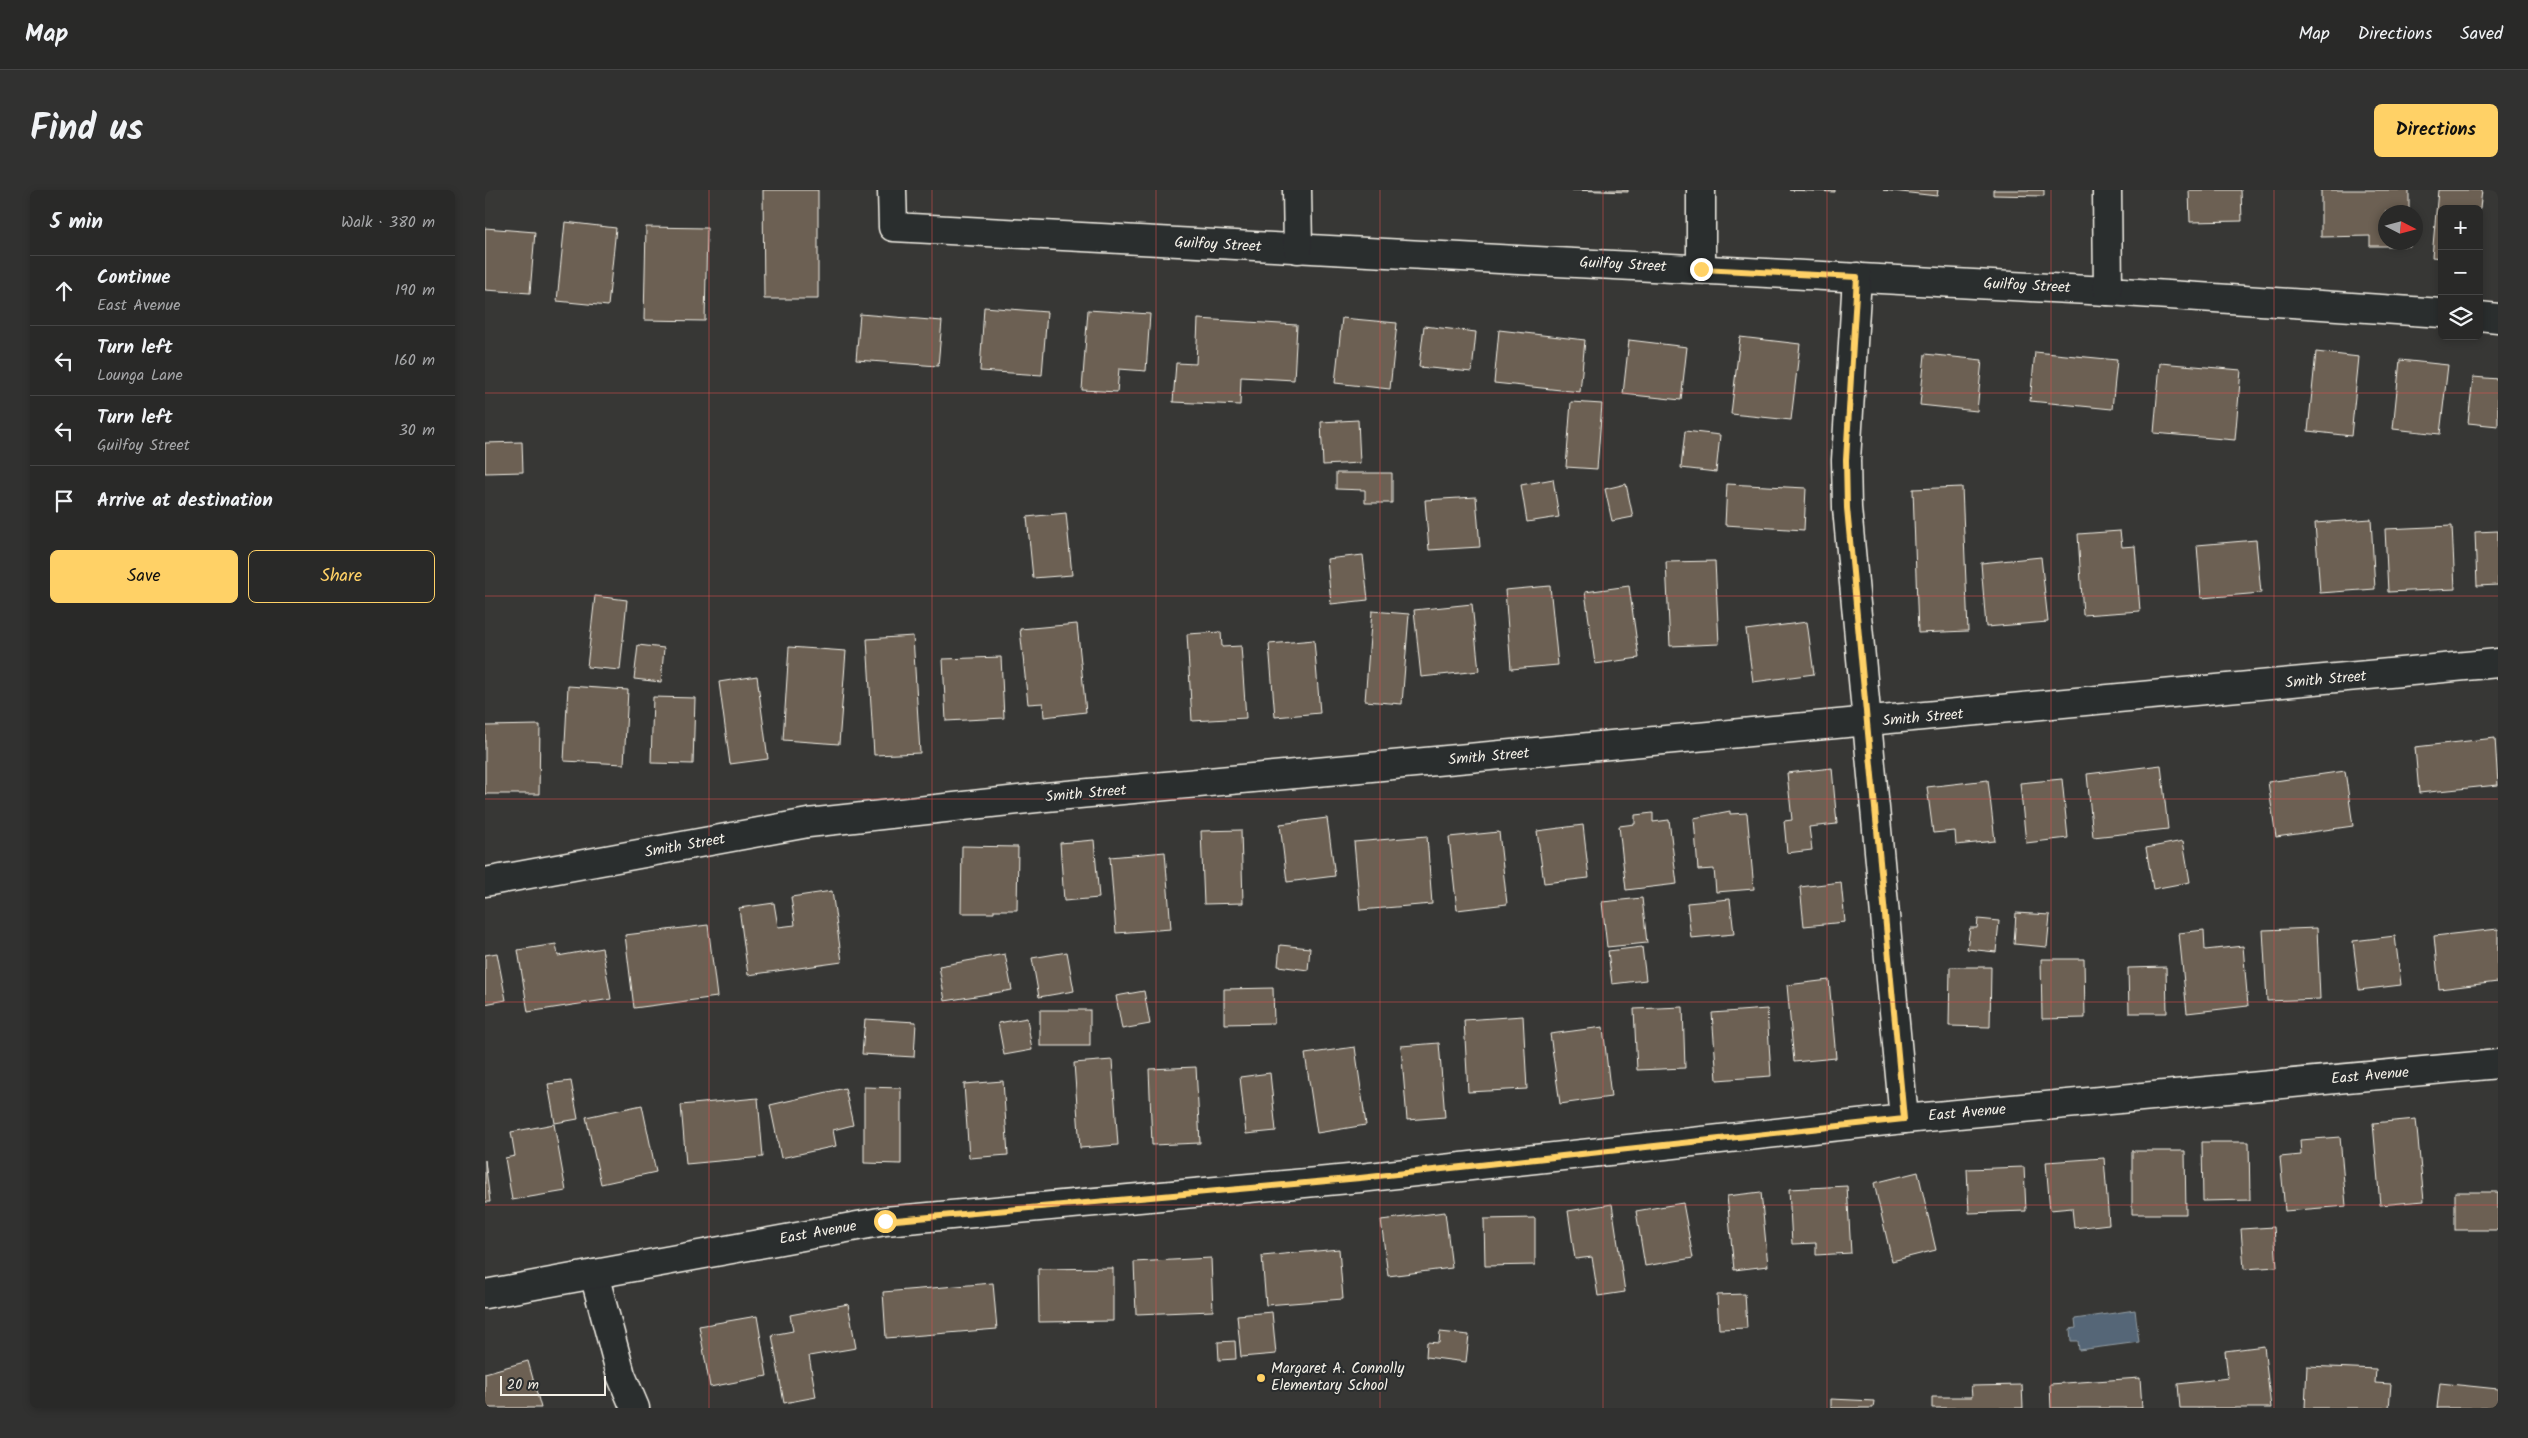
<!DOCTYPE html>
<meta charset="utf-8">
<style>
:root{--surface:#292928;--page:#313130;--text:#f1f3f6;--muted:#a5a6a8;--line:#454545;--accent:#ffd166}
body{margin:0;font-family:Kalam,sans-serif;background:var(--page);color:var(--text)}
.controls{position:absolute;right:15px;top:15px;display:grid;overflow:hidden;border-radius:8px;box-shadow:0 2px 8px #0003}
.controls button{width:45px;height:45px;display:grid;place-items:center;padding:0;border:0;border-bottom:1px solid var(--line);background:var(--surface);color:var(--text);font:25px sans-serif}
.compass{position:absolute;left:1893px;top:15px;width:45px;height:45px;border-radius:50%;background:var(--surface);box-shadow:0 2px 8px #0003;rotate:96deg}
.scale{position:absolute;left:15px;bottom:12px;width:106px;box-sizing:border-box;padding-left:5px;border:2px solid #f4f1e8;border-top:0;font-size:14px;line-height:18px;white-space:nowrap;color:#f4f1e8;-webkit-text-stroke:4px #2a2d2e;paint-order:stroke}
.stop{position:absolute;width:15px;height:15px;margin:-11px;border:4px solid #ffd166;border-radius:50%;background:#fff}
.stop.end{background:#ffd166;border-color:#fff;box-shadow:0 1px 5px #0008}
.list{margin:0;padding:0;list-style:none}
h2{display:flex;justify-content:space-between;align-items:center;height:65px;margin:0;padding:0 20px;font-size:21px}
h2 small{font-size:16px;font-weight:400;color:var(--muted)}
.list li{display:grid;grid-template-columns:32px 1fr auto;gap:15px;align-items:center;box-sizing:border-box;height:70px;padding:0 20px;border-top:1px solid var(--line)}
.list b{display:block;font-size:19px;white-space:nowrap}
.list p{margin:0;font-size:16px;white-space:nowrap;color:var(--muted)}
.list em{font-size:16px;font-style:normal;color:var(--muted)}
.actions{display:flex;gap:10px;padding:15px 20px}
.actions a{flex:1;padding:11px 0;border:1px solid var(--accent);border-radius:8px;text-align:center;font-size:18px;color:var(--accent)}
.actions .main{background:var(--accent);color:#111}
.icon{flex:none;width:28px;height:28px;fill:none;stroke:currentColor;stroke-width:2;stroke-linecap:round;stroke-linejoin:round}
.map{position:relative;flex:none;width:2013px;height:1218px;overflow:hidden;border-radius:8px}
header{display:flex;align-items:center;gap:30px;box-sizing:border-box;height:70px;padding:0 25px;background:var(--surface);border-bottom:1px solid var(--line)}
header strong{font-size:24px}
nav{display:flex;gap:28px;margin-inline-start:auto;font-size:18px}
.intro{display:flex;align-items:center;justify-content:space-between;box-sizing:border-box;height:120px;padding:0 30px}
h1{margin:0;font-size:35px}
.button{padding:12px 22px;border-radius:8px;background:var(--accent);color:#111;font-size:18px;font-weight:700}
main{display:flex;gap:30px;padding:0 30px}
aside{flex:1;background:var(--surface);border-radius:8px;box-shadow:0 2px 8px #0003}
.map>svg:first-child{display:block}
</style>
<header>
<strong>Map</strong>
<nav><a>Map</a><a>Directions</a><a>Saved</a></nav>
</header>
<div class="intro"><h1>Find us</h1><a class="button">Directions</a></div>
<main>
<aside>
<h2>5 min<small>Walk · 380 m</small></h2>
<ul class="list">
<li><svg class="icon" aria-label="ahead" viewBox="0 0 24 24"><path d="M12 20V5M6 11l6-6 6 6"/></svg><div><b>Continue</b><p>East Avenue</p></div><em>190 m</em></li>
<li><svg class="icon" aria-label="left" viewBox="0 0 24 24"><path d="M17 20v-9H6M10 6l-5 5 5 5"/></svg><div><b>Turn left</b><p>Lounga Lane</p></div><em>160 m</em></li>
<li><svg class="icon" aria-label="left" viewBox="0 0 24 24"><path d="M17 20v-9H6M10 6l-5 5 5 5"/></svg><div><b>Turn left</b><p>Guilfoy Street</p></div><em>30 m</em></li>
<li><svg class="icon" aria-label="arrive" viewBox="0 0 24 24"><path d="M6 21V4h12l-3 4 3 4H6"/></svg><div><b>Arrive at destination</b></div></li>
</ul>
<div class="actions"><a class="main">Save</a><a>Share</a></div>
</aside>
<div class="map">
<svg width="2013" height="1218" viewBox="0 0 2013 1218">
<rect width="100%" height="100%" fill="#373735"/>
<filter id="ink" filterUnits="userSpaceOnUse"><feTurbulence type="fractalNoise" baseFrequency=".02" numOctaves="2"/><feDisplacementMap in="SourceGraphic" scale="10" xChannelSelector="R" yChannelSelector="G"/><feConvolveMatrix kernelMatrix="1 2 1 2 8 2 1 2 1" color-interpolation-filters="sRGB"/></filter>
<g filter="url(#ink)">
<!-- water -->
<polygon fill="#546677" stroke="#949ea4" points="1650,1120 1654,1152 1594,1160 1593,1151 1586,1151 1585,1139 1591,1138 1590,1129"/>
<!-- building -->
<g fill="#6c6052" stroke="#f4f1e8">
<polygon points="278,0 333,0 333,109 279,109"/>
<polygon points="1087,0 1143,0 1143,2"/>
<polygon points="1304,0 1350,0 1350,2"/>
<polygon points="1398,0 1453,0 1452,6"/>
<polygon points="1508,0 1559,0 1559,6 1508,5"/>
<polygon points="1704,0 1756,0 1757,31 1705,32"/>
<polygon points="1836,0 1924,0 1924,22 1900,22 1900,52 1925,52 1925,56 1885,56 1885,46 1836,47"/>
<polygon points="1953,0 1997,0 1994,27 1994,19 1957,19 1957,68 1947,67"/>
<polygon points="80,32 131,38 123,116 72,111"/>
<polygon points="161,37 222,38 220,131 159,130"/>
<polygon points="0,38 50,42 45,103 0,100"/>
<polygon points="499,117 562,122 557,185 495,181"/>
<polygon points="603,120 665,124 661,181 634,179 632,202 597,200"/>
<polygon points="375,124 457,131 453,176 371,170"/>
<polygon points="857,128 912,133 905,199 850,193"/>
<polygon points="713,129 812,135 809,190 756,187 755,215 688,212 691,173 711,174"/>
<polygon points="939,136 991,142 987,182 934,177"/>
<polygon points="1014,140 1100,150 1095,202 1009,193"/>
<polygon points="1255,147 1315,154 1306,230 1246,224"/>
<polygon points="1144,150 1202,157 1196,210 1138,204"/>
<polygon points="1550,162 1632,170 1627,219 1545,211"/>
<polygon points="1831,162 1874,167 1866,246 1823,241"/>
<polygon points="1440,164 1497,170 1492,221 1435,215"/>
<polygon points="1915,170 1963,175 1955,244 1908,239"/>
<polygon points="1675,173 1756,180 1750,250 1669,243"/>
<polygon points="1988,187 2013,189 2013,236 1983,233"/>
<polygon points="1086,212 1117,214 1112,279 1081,277"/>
<polygon points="873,230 875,273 838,275 836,232"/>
<polygon points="1200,241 1235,245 1231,282 1196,278"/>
<polygon points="37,252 38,282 0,283 0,253"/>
<polygon points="851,283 907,283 907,313 880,313 880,300 851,299"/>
<polygon points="1068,289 1074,327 1042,332 1036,295"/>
<polygon points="1141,294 1148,327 1127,331 1120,299"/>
<polygon points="1242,294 1321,298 1319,340 1240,335"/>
<polygon points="1477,297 1483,441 1433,443 1428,299"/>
<polygon points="991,307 995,357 944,360 940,310"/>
<polygon points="581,323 587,385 548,388 542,327"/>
<polygon points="1886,329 1890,399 1835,403 1830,333"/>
<polygon points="1967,336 1970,399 1903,402 1900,339"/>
<polygon points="1635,341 1637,357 1650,356 1655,421 1598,425 1593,344"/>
<polygon points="2013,341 2013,395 1992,396 1990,342"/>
<polygon points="1771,350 1776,403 1716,408 1712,355"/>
<polygon points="878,365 883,410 846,414 842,369"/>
<polygon points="1556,367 1563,432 1501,437 1496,373"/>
<polygon points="1230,371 1234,454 1185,456 1181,372"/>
<polygon points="1065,396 1073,475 1026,479 1020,400"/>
<polygon points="1144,396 1154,468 1110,474 1100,402"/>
<polygon points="110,406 142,410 135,480 102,477"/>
<polygon points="987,414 994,481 936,487 929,420"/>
<polygon points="887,421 924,424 917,514 880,511"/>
<polygon points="1322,432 1329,484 1268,492 1261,440"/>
<polygon points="592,434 601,522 559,527 558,513 543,514 535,439"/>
<polygon points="736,442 737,457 756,456 761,528 707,531 702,444"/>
<polygon points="428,446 435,563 389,565 382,449"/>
<polygon points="829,450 835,523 790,527 784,454"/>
<polygon points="153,455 179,458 176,492 149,489"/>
<polygon points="304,457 361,461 354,554 298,550"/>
<polygon points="516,467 519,528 461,531 458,469"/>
<polygon points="272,486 283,569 245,574 234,492"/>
<polygon points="83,496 143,500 139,574 79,571"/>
<polygon points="168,507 210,508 208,574 166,573"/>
<polygon points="55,535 54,604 0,604 0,536"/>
<polygon points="2010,548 2013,595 1934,603 1930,557"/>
<polygon points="1676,575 1683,639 1608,647 1602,584"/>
<polygon points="1347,578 1352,634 1324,637 1327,660 1302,663 1299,631 1307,630 1302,583"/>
<polygon points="1860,581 1868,636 1791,647 1783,592"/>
<polygon points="1577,589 1583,648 1541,653 1535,593"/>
<polygon points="1503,590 1510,651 1471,655 1470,641 1448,643 1442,597"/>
<polygon points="1245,621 1245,624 1262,623 1269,699 1231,702 1229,679 1213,680 1209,628"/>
<polygon points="1168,623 1168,632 1184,630 1192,694 1141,700 1134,636 1150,634 1150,625"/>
<polygon points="842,628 850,686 802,692 795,634"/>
<polygon points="1098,635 1104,688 1059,693 1052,641"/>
<polygon points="756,640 758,713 719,714 716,641"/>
<polygon points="1014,642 1022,714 972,720 964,647"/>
<polygon points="942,646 947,714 875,720 869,652"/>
<polygon points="609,650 614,708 579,711 575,653"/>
<polygon points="1698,651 1705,692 1668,699 1661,658"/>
<polygon points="477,656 533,657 532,720 509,720 509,723 476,723"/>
<polygon points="680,662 686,739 631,743 625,667"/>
<polygon points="1356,692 1360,732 1319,736 1315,697"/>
<polygon points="347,701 357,772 263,785 254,718 289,713 293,737 310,735 306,707"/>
<polygon points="1157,708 1162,753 1122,757 1117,712"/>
<polygon points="1245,709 1249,744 1206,748 1202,713"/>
<polygon points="1531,723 1565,725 1562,757 1529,754"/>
<polygon points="1493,729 1514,731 1511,762 1482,759 1485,738 1492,738"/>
<polygon points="223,735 232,807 149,818 140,745"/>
<polygon points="1832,738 1835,809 1782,811 1778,740"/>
<polygon points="2013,739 2013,792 1954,799 1949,746"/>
<polygon points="1719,740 1720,760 1758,756 1763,816 1702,823 1694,743"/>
<polygon points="1910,746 1916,795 1874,800 1868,751"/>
<polygon points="71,754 73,766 117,758 126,809 43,822 33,760"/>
<polygon points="795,755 825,758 823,780 793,776"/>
<polygon points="1157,757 1161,790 1127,794 1123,761"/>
<polygon points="582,762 589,801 554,807 547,768"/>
<polygon points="12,763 21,810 0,814 0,765"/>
<polygon points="520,764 527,800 460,811 454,776"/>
<polygon points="1556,769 1599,769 1600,828 1557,829"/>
<polygon points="1465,777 1506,777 1505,837 1464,836"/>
<polygon points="1681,777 1682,823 1644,823 1643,778"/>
<polygon points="1344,790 1351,868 1309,872 1302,795"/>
<polygon points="788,798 789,833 739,834 739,799"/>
<polygon points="659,801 665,834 637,839 631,806"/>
<polygon points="1198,817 1200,878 1152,880 1149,819"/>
<polygon points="1282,819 1286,886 1232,890 1227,823"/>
<rect x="555" y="820" width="50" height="36"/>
<polygon points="1038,826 1042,899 983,902 979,830"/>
<polygon points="542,828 547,860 519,865 513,833"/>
<polygon points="380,829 431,832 429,867 377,864"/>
<polygon points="1118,837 1126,907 1075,914 1065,844"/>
<polygon points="954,853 960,927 922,930 916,856"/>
<polygon points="870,857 881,935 832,943 820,864"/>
<polygon points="627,870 633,955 595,958 589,873"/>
<polygon points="711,877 715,953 667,955 664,879"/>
<polygon points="785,883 791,941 761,944 755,887"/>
<polygon points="86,891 93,929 70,933 63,894"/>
<polygon points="518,891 523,965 484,968 479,894"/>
<polygon points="379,897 416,898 416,974 379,973"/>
<polygon points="360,898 368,935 348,940 351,956 296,968 285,915"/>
<polygon points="273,908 278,967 201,974 196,915"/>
<polygon points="157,915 171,982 116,994 101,927"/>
<polygon points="1931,929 1939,1011 1895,1015 1888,933"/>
<polygon points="69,934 81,1001 27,1010 20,968 30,966 26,942"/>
<polygon points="1855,947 1861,1016 1800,1021 1795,967 1816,965 1815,950"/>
<polygon points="1717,952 1764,952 1765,1010 1718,1011"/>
<polygon points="1647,961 1700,961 1701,1024 1647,1024"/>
<polygon points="1619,968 1624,1034 1589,1038 1587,1018 1565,1020 1561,972"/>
<polygon points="0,970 5,1012 0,1012"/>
<polygon points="1539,977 1541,1021 1484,1023 1482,979"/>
<polygon points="1433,982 1451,1060 1407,1071 1389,993"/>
<polygon points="1362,996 1366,1063 1331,1065 1331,1053 1307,1054 1304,999"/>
<polygon points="1276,1002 1283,1076 1249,1080 1242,1006"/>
<rect x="1970" y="1002" width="43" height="38"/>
<polygon points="1198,1013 1208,1068 1160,1076 1151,1021"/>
<polygon points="1127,1014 1140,1102 1113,1106 1107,1067 1090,1069 1083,1021"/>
<polygon points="960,1022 967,1078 903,1086 896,1030"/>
<polygon points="1050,1028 1050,1075 1000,1076 999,1029"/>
<polygon points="1789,1037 1792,1077 1759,1079 1756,1039"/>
<polygon points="854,1059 858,1109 781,1115 777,1066"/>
<polygon points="726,1068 728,1121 651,1124 649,1072"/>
<polygon points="628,1078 628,1131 554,1132 553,1079"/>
<polygon points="508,1093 512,1139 401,1148 398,1102"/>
<polygon points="1260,1104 1262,1138 1234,1139 1232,1105"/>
<polygon points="363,1114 371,1158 324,1166 331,1207 299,1213 287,1145 308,1141 305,1125"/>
<polygon points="787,1122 791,1164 756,1167 752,1125"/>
<polygon points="272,1126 282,1186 225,1197 214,1136"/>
<polygon points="955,1142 984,1145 981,1172 941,1167 942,1152 954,1153"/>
<polygon points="750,1151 751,1169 734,1170 733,1152"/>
<polygon points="1779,1156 1786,1218 1695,1218 1693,1194 1743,1188 1740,1161"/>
<polygon points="43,1171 56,1218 0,1218 0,1183"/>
<polygon points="1822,1176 1891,1179 1890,1193 1906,1194 1904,1218 1820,1218"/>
<polygon points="1655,1188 1657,1218 1566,1218 1565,1194"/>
<polygon points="1955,1193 2013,1199 2013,1218 1952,1218"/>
<polygon points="1537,1195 1538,1218 1447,1218 1447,1207 1487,1207 1486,1196"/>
<polygon points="1346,1209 1389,1211 1388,1218 1346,1218"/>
</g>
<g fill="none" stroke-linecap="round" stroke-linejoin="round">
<defs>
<g id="street">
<polyline points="407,0 408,37 1623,101 1957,123"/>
<polyline points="812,0 813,59"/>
<polyline points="1216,0 1216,79"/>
<polyline points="1622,0 1623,101"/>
<polyline points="1372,87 1361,270 1362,318 1419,929"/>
<polyline points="1994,126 2013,128"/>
<polyline points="0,692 323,633 561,607 2013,473"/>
<polyline points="109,1084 136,1185 150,1218"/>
<polyline points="0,1104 400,1031 875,988 1419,929 2013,874"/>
</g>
</defs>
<!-- street casing -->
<use href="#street" stroke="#f4f1e8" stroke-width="31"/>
<!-- street -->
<use href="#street" stroke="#2a2d2e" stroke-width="28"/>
</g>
</g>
<g fill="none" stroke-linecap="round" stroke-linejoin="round" filter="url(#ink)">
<!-- route -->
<polyline stroke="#ffd166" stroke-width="6" points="400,1031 875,988 1419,929 1362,318 1361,270 1372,87 1216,79"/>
</g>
<!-- grid -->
<path fill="none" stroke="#dc504e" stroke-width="1" stroke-opacity="0.55" d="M 224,0 L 224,1218M 447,0 L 447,1218M 671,0 L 671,1218M 895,0 L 895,1218M 1118,0 L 1118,1218M 1342,0 L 1342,1218M 1566,0 L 1566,1218M 1789,0 L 1789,1218M 0,203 L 2013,203M 0,406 L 2013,406M 0,609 L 2013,609M 0,812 L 2013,812M 0,1015 L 2013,1015"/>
<!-- markers -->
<circle fill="#ffd166" stroke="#2a2d2e" stroke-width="2" cx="776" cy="1188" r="5"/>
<g text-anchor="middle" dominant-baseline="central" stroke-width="4" stroke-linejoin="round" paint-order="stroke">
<!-- street labels -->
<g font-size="15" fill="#f4f1e8" stroke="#2a2d2e">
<text transform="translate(733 55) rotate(3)">Guilfoy Street</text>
<text transform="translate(1138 75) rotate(3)">Guilfoy Street</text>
<text transform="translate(1542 96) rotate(3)">Guilfoy Street</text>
<text transform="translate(1841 490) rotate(-5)">Smith Street</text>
<text transform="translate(1438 528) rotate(-5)">Smith Street</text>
<text transform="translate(1004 567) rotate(-5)">Smith Street</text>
<text transform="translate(601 604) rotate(-5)">Smith Street</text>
<text transform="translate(200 656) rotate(-10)">Smith Street</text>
<text transform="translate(1885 886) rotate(-5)">East Avenue</text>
<text transform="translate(1482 923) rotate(-5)">East Avenue</text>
<text transform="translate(333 1043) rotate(-10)">East Avenue</text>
</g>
<!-- poi labels -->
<g font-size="15" fill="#f4f1e8" stroke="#2a2d2e" text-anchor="start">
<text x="786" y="1179">Margaret A. Connolly<tspan x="786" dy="17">Elementary School</tspan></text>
</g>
</g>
</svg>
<div class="controls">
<button>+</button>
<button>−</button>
<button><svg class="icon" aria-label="layers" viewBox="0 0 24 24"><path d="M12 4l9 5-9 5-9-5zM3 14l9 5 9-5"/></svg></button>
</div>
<svg class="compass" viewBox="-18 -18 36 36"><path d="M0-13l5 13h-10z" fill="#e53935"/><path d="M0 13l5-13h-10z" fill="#a5a6a8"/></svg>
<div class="scale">20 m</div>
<div class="stop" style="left:400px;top:1031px"></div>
<div class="stop end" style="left:1216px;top:79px"></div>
</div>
</main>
